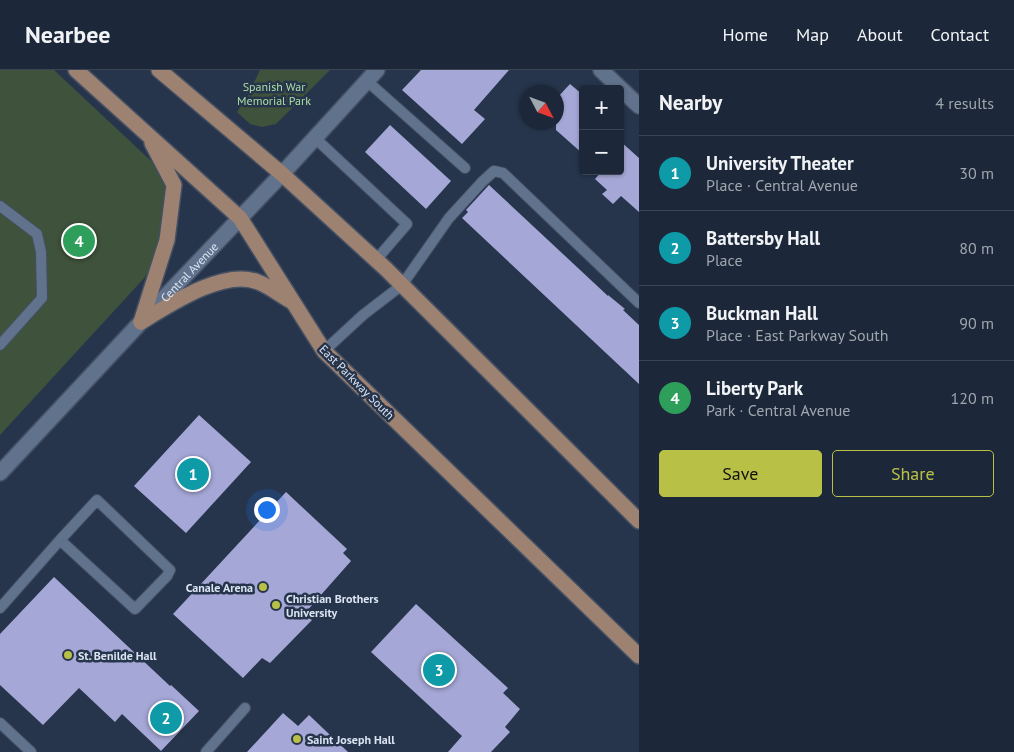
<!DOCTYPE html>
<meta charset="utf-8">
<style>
:root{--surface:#1c2839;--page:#293444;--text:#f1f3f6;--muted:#a0a6ae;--line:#3a4453;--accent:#b9c046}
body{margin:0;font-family:"PT Sans",sans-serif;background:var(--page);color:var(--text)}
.controls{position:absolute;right:15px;top:15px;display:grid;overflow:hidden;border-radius:5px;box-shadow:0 1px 4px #0004}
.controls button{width:45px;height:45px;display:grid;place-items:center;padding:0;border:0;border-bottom:1px solid var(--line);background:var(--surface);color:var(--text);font:25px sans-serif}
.compass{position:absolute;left:519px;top:15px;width:45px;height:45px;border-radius:50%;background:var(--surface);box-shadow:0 1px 4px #0004;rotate:131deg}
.you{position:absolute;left:266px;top:439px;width:18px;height:18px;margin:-12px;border:4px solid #fff;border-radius:50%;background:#1a73e8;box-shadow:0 0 0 8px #1a73e833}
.badge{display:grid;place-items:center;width:32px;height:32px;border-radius:50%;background:var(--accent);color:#fff;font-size:16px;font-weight:700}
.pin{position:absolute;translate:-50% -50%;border:2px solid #fff;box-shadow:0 1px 5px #0006}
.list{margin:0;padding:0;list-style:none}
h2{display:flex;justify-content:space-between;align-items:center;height:65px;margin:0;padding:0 20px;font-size:21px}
h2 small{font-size:16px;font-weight:400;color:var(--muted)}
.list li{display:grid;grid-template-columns:32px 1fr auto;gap:15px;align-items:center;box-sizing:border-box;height:75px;padding:0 20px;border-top:1px solid var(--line)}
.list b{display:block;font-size:19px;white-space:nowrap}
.list p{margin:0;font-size:16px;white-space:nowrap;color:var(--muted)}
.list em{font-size:16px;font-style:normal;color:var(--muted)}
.actions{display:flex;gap:10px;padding:15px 20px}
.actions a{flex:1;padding:11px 0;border:1px solid var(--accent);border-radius:5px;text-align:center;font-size:18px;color:var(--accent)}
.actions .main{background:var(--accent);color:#111}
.map{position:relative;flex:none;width:639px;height:682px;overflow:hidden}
header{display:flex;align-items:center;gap:30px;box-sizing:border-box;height:70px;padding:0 25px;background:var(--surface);border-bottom:1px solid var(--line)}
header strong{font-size:24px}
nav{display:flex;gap:28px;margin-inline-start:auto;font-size:18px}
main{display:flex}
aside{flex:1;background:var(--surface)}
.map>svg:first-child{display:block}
</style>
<header>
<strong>Nearbee</strong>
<nav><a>Home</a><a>Map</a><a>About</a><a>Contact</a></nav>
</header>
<main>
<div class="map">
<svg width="639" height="682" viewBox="0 0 639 682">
<rect width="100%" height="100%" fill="#26354c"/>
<!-- green -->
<g fill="#3f523b">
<polygon points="0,0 54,0 166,105 169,115 154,195 147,205 0,365"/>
<polygon points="260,0 330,0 276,54 262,57 250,54 237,42 248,25"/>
</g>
<!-- building -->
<g fill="#a5a7d6">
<polygon points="421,0 509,0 474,40 485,49 462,74 402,20"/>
<polygon points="570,14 583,25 583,84 556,60 556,29"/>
<polygon points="390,55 451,111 426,139 365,82"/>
<polygon points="620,71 639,88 639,142 621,126 613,134 602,124 607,120 595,109 602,101 620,101"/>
<polygon points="489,115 608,226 608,225 625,239 623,240 639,255 639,314 462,148 468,142 466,140"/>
<polygon points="199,345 251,392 186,463 134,416"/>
<polygon points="286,422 347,479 343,483 351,491 305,543 312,550 270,593 262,588 243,608 173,544"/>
<polygon points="54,507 170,616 171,615 199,641 161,681 122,644 115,652 79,618 43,655 0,615 0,564"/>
<polygon points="416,534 508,618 503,623 520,639 505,657 510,662 491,682 448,682 462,666 371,582"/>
<polygon points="283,643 298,656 309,645 348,682 247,682"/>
</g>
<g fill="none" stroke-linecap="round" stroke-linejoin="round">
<defs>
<g id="lane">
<polyline points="367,11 465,98"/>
<polyline points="315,68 407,154 376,190"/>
<polyline points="0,136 37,164 41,182 42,228 0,275"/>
<polyline points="324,281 363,245 402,215 449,148 482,112 494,101 503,103 639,233"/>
<polyline points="0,538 60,470 97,430 170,500 167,506 135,539 60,470"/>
<polyline points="0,653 31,682"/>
<polyline points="206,682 245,638"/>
</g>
<polyline id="street" points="601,0 639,36"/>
<g id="secondary">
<path id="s1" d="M 0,403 L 141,252 L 282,104 L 377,0"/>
</g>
<g id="primary">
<polyline points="76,0 240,148 324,281 639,586"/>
<polyline points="159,0 282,104 386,199 639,451"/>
<polyline points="141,252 167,170 174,115 152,73"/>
<path d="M 141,252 C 169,235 224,198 258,212 C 269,216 280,225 291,231"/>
</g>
</defs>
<!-- lane casing -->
<use href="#lane" stroke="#445063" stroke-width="12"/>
<!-- street casing -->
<use href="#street" stroke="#445063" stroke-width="18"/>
<!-- secondary casing -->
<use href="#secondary" stroke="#445063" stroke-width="18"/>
<!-- primary casing -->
<use href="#primary" stroke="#445063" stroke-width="18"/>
<!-- lane -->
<use href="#lane" stroke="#61728c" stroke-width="10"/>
<!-- street -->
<use href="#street" stroke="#61728c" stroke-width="15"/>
<!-- secondary -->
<use href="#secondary" stroke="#61728c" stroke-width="15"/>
<!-- primary -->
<use href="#primary" stroke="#9e8271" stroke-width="15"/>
</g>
<!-- markers -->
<g fill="#b9c046" stroke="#26354c" stroke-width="2">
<circle cx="263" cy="517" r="5"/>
<circle cx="276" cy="535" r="5"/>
<circle cx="68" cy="585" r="5"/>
<circle cx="297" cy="669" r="5"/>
</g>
<g text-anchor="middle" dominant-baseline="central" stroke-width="5" stroke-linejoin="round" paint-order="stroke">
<!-- park labels -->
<g font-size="12" fill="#addfa3" stroke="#26354c">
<text x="274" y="16">Spanish War<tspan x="274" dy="14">Memorial Park</tspan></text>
</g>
<!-- street labels -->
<g font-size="12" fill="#dbe4f3" stroke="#26354c">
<text stroke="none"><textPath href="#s1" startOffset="276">Central Avenue</textPath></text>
<text transform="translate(357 312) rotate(45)">East Parkway South</text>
</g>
<!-- poi labels -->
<g font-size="12" font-weight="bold" fill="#dbe4f3" stroke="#26354c" text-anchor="start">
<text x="253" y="517" text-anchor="end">Canale Arena</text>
<text x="286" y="528">Christian Brothers<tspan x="286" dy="14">University</tspan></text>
<text x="78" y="585">St. Benilde Hall</text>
<text x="307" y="669">Saint Joseph Hall</text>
</g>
</g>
</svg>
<div class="controls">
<button>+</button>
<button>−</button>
</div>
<svg class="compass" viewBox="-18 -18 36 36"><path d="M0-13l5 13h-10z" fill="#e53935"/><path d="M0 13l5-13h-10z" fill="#a0a6ae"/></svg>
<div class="you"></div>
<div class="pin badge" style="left:193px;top:404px;background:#0f9aa8">1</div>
<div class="pin badge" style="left:166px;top:648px;background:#0f9aa8">2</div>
<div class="pin badge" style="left:439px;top:600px;background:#0f9aa8">3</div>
<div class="pin badge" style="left:79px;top:171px;background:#2e9e5b">4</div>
</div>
<aside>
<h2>Nearby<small>4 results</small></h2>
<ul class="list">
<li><span class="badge" style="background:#0f9aa8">1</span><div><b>University Theater</b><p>Place · Central Avenue</p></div><em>30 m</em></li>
<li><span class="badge" style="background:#0f9aa8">2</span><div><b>Battersby Hall</b><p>Place</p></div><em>80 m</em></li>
<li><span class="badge" style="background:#0f9aa8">3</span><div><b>Buckman Hall</b><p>Place · East Parkway South</p></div><em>90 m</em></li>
<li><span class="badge" style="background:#2e9e5b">4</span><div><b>Liberty Park</b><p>Park · Central Avenue</p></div><em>120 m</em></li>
</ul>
<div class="actions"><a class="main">Save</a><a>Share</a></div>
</aside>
</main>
